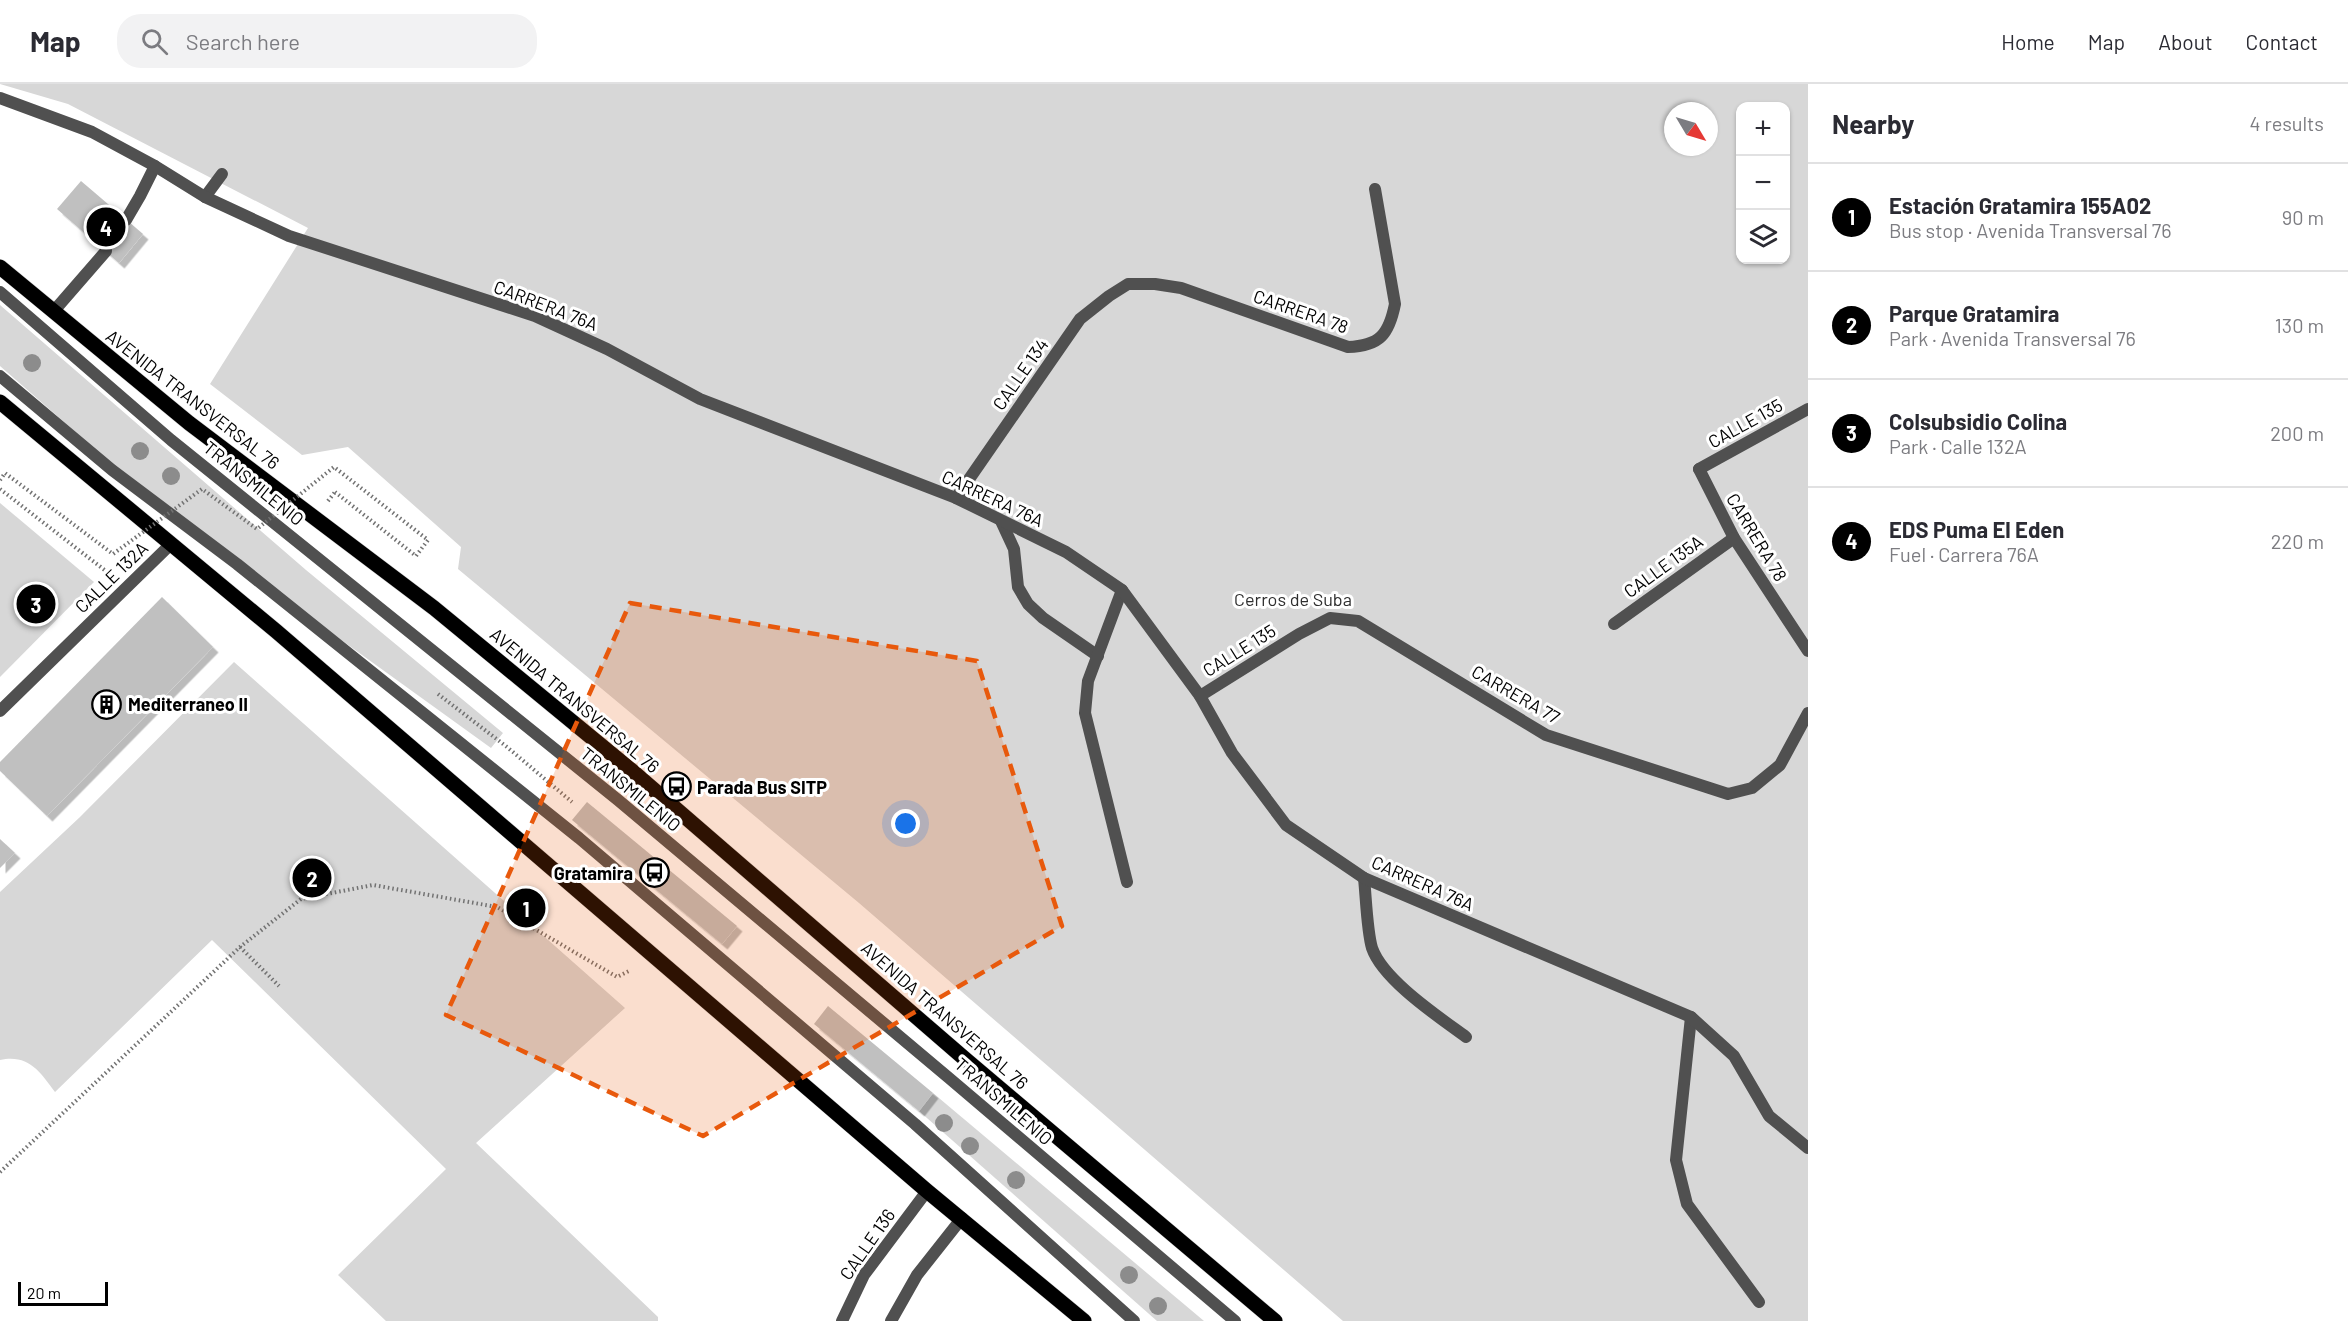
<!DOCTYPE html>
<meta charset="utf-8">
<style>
:root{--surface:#fff;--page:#f2f2f3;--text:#2b2b33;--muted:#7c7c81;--line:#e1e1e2;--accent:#000}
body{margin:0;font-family:Barlow,sans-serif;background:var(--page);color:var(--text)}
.controls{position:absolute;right:18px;top:18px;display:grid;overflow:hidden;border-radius:12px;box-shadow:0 2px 4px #0004}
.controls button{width:54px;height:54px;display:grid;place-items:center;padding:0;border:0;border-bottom:2px solid var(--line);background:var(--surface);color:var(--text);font:30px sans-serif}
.compass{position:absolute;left:1664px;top:18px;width:54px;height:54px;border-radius:50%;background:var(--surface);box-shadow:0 2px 4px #0004;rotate:128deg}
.scale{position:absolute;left:18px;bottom:15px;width:90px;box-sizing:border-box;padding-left:6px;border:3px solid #000;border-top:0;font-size:16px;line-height:21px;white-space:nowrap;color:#000;-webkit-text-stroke:4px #fff;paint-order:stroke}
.you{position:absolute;left:906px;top:740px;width:21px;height:21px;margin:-15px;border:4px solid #fff;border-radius:50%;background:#1a73e8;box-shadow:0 0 0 9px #1a73e833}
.badge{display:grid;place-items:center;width:39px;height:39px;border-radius:50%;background:var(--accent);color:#fff;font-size:20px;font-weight:700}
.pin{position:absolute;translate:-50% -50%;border:3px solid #fff;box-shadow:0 2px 6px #0006}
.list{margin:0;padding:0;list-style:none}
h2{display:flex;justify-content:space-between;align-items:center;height:78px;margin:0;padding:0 24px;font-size:26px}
h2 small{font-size:20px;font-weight:400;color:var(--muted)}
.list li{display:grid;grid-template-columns:39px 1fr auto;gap:18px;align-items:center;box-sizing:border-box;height:108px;padding:0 24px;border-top:2px solid var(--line)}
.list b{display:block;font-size:22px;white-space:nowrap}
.list p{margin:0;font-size:20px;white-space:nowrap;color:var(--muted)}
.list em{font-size:20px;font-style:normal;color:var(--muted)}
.icon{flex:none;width:33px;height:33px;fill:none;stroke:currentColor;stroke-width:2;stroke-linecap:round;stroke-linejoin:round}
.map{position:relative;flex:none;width:1808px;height:1237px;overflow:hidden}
header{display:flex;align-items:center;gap:36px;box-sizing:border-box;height:84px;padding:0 30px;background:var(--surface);border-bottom:2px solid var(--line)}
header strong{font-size:28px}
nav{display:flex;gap:33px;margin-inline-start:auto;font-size:21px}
.search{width:420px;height:54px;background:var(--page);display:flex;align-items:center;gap:15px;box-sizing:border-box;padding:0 21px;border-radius:24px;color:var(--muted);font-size:22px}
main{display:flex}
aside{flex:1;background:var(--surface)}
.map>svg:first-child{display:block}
</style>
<header>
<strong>Map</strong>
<div class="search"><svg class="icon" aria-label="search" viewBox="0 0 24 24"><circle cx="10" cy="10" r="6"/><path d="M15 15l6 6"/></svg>Search here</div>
<nav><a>Home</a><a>Map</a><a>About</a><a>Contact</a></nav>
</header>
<main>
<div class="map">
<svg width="1808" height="1237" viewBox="0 0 1808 1237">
<defs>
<filter id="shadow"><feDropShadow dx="5.5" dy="5.5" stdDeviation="0" flood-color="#0004"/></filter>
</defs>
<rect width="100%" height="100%" fill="#fff"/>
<!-- green -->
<g fill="#d7d7d7" fill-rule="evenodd">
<path d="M 0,0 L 1808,0 L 1808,1237 L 1343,1237 L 859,819 L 458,485 L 461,463 L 348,363 L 302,371 L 210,300 L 308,144 L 68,20 ZM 1740,22 L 1786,22 L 1786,176 L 1740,176 ZM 1673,27 L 1709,27 L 1709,63 L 1673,63 Z"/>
<polygon points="0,221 306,486 503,649 491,664 308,532 119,386 0,282"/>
<polygon points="0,419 94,498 0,593"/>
<path d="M 234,578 L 625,924 L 476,1059 L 658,1233 L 658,1237 L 386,1237 L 338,1191 L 446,1085 L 212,856 L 55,1008 C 40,988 29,970 0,976 L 0,808 L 80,733 Z"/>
<polygon points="933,1009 1204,1237 1157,1237 919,1027"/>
</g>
<!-- building -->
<g fill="#c0c0c0" filter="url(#shadow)">
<polygon points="81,97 143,150 119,179 57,125"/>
<polygon points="162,513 213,563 47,732 0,687 0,678"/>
<polygon points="587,718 737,842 722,860 572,736"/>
<polygon points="0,755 15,769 0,784"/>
<polygon points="828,922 933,1009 919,1027 814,940"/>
</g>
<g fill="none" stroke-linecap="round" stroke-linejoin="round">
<defs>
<g id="primary">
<polyline points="0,183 189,339 434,524 631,686 965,975 1275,1237"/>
<polyline points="0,318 276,547 927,1107 1084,1237"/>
</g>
</defs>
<!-- primary casing -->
<use href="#primary" stroke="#dbdbdb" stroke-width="16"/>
<!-- path -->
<g stroke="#727272" stroke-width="4" stroke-dasharray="1.5 3" stroke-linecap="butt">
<polyline points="0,405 111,491"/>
<polyline points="328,417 335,408"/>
<polyline points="438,610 507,663 572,718"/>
<polyline points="240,863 279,902"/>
<polyline points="0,1088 240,863 301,815 373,801 497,823 617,893 629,887"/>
</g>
<!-- lane -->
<g stroke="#505050" stroke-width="12">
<polyline points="205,113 222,90"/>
<polyline points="126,136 140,112 155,82"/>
<polyline points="0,208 171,356 618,716 949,994 1235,1237"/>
<polyline points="53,228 106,167"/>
<polyline points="0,292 112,386 237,480 579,754 915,1040 1134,1237"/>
<polyline points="1699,385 1808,325"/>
<polyline points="1001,437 1014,465 1018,503 1028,520 1043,534 1098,572"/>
<polyline points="1122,506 1088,597 1085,629 1127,798"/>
<path d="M 1364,794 C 1366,813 1367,847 1372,864 C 1383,896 1439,933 1466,953"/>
<polyline points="1691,933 1676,1076 1687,1120 1759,1218"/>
</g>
<!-- street -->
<g stroke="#505050" stroke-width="12">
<polyline points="0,14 92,48 155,82 205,113 289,152 535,232 607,265 700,315 956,414 1066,468 1122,506 1200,612 1232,669 1286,741 1364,794 1691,933 1734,972 1769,1032 1808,1064"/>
<polyline points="1699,385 1734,454 1808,567"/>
<path d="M 956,414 L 1080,235 L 1109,212 L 1128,200 L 1155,200 L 1181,204 L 1348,263 C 1380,262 1389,250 1395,220 L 1375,105"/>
<polyline points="1614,540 1734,454"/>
<polyline points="1200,612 1299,550 1330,534 1358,537 1546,651 1728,710 1752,704 1780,681 1808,629"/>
<polyline points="0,627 171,460"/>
<polyline points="842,1237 864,1191 927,1107"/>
<polyline points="891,1237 917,1191 962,1134"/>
</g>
<!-- primary -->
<use href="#primary" stroke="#000" stroke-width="15"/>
<!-- path-bridge -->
<polyline stroke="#727272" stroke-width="4" stroke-dasharray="1.5 3" stroke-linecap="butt" points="0,396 5,389 113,470 202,405 257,445 334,383 428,456 416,472 335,408"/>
</g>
<!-- trees -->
<g fill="#8c8c8c">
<circle cx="32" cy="279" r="9"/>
<circle cx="140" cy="367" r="9"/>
<circle cx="171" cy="392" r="9"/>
<circle cx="944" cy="1039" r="9"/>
<circle cx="970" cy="1062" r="9"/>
<circle cx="1016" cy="1096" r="9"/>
<circle cx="1129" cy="1191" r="9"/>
<circle cx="1158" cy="1222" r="9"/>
</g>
<!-- marked area -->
<path fill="#e8590c" fill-opacity="0.2" stroke="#e8590c" stroke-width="4.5" stroke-dasharray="12 8" stroke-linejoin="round" d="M 630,519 L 977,577 L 1062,842 L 703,1052 L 446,931 Z"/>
<!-- icons -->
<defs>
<symbol id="building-ring" viewBox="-11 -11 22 22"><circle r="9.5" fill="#fff" stroke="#000" stroke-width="1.5"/><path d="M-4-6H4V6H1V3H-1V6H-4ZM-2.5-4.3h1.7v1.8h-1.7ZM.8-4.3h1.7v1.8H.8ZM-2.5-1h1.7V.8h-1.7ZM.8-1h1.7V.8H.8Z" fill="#000"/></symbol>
<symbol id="bus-ring" viewBox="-11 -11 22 22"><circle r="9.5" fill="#fff" stroke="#000" stroke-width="1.5"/><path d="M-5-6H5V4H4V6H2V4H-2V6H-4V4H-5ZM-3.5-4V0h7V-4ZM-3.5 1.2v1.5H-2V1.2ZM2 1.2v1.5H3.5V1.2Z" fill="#000"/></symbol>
</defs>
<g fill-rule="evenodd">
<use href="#building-ring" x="90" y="604" width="33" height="33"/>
<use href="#bus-ring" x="660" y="686" width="33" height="33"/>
<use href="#bus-ring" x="638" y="772" width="33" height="33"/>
</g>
<g text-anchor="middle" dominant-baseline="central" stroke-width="6" stroke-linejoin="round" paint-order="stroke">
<!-- street labels -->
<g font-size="18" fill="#000" stroke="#fff">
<text transform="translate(546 221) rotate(21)">CARRERA 76A</text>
<text transform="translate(1301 227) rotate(19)">CARRERA 78</text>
<text transform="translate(1020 290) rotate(-55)">CALLE 134</text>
<text transform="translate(193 315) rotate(38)">AVENIDA TRANSVERSAL 76</text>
<text transform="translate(1745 339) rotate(-29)">CALLE 135</text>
<text transform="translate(254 399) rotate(39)">TRANSMILENIO</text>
<text transform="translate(993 414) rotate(25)">CARRERA 76A</text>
<text transform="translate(1757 453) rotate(59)">CARRERA 78</text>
<text transform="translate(1663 482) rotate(-36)">CALLE 135A</text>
<text transform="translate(111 493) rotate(-44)">CALLE 132A</text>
<text transform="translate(1239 566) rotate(-32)">CALLE 135</text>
<text transform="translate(1516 610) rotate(30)">CARRERA 77</text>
<text transform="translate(575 616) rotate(40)">AVENIDA TRANSVERSAL 76</text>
<text transform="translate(631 705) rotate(39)">TRANSMILENIO</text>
<text transform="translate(1423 799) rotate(24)">CARRERA 76A</text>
<text transform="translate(945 931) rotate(41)">AVENIDA TRANSVERSAL 76</text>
<text transform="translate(1004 1017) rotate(41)">TRANSMILENIO</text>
<text transform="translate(867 1160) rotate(-55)">CALLE 136</text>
</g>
<!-- park labels -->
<g font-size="18" fill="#2e2e2e" stroke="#fff">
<text x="1293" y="515">Cerros de Suba</text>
</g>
<!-- poi labels -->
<g font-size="18" font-weight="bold" fill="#000" stroke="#fff" text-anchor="start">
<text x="128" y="620">Mediterraneo II</text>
<text x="697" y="703">Parada Bus SITP</text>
<text x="633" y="789" text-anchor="end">Gratamira</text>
</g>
</g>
</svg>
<div class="controls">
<button>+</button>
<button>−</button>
<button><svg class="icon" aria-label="layers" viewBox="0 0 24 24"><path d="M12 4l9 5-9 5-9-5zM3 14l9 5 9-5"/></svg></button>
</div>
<svg class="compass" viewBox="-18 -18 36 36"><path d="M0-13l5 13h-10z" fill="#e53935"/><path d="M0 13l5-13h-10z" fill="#7c7c81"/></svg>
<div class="scale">20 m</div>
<div class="you"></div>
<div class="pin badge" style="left:526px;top:824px">1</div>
<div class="pin badge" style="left:312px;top:794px">2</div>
<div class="pin badge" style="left:36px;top:520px">3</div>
<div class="pin badge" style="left:106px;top:143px">4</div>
</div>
<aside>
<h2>Nearby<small>4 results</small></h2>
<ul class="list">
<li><span class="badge">1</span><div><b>Estación Gratamira 155A02</b><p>Bus stop · Avenida Transversal 76</p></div><em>90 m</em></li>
<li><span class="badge">2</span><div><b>Parque Gratamira</b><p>Park · Avenida Transversal 76</p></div><em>130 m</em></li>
<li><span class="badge">3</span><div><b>Colsubsidio Colina</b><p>Park · Calle 132A</p></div><em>200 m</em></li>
<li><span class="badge">4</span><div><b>EDS Puma El Eden</b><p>Fuel · Carrera 76A</p></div><em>220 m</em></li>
</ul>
</aside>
</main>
